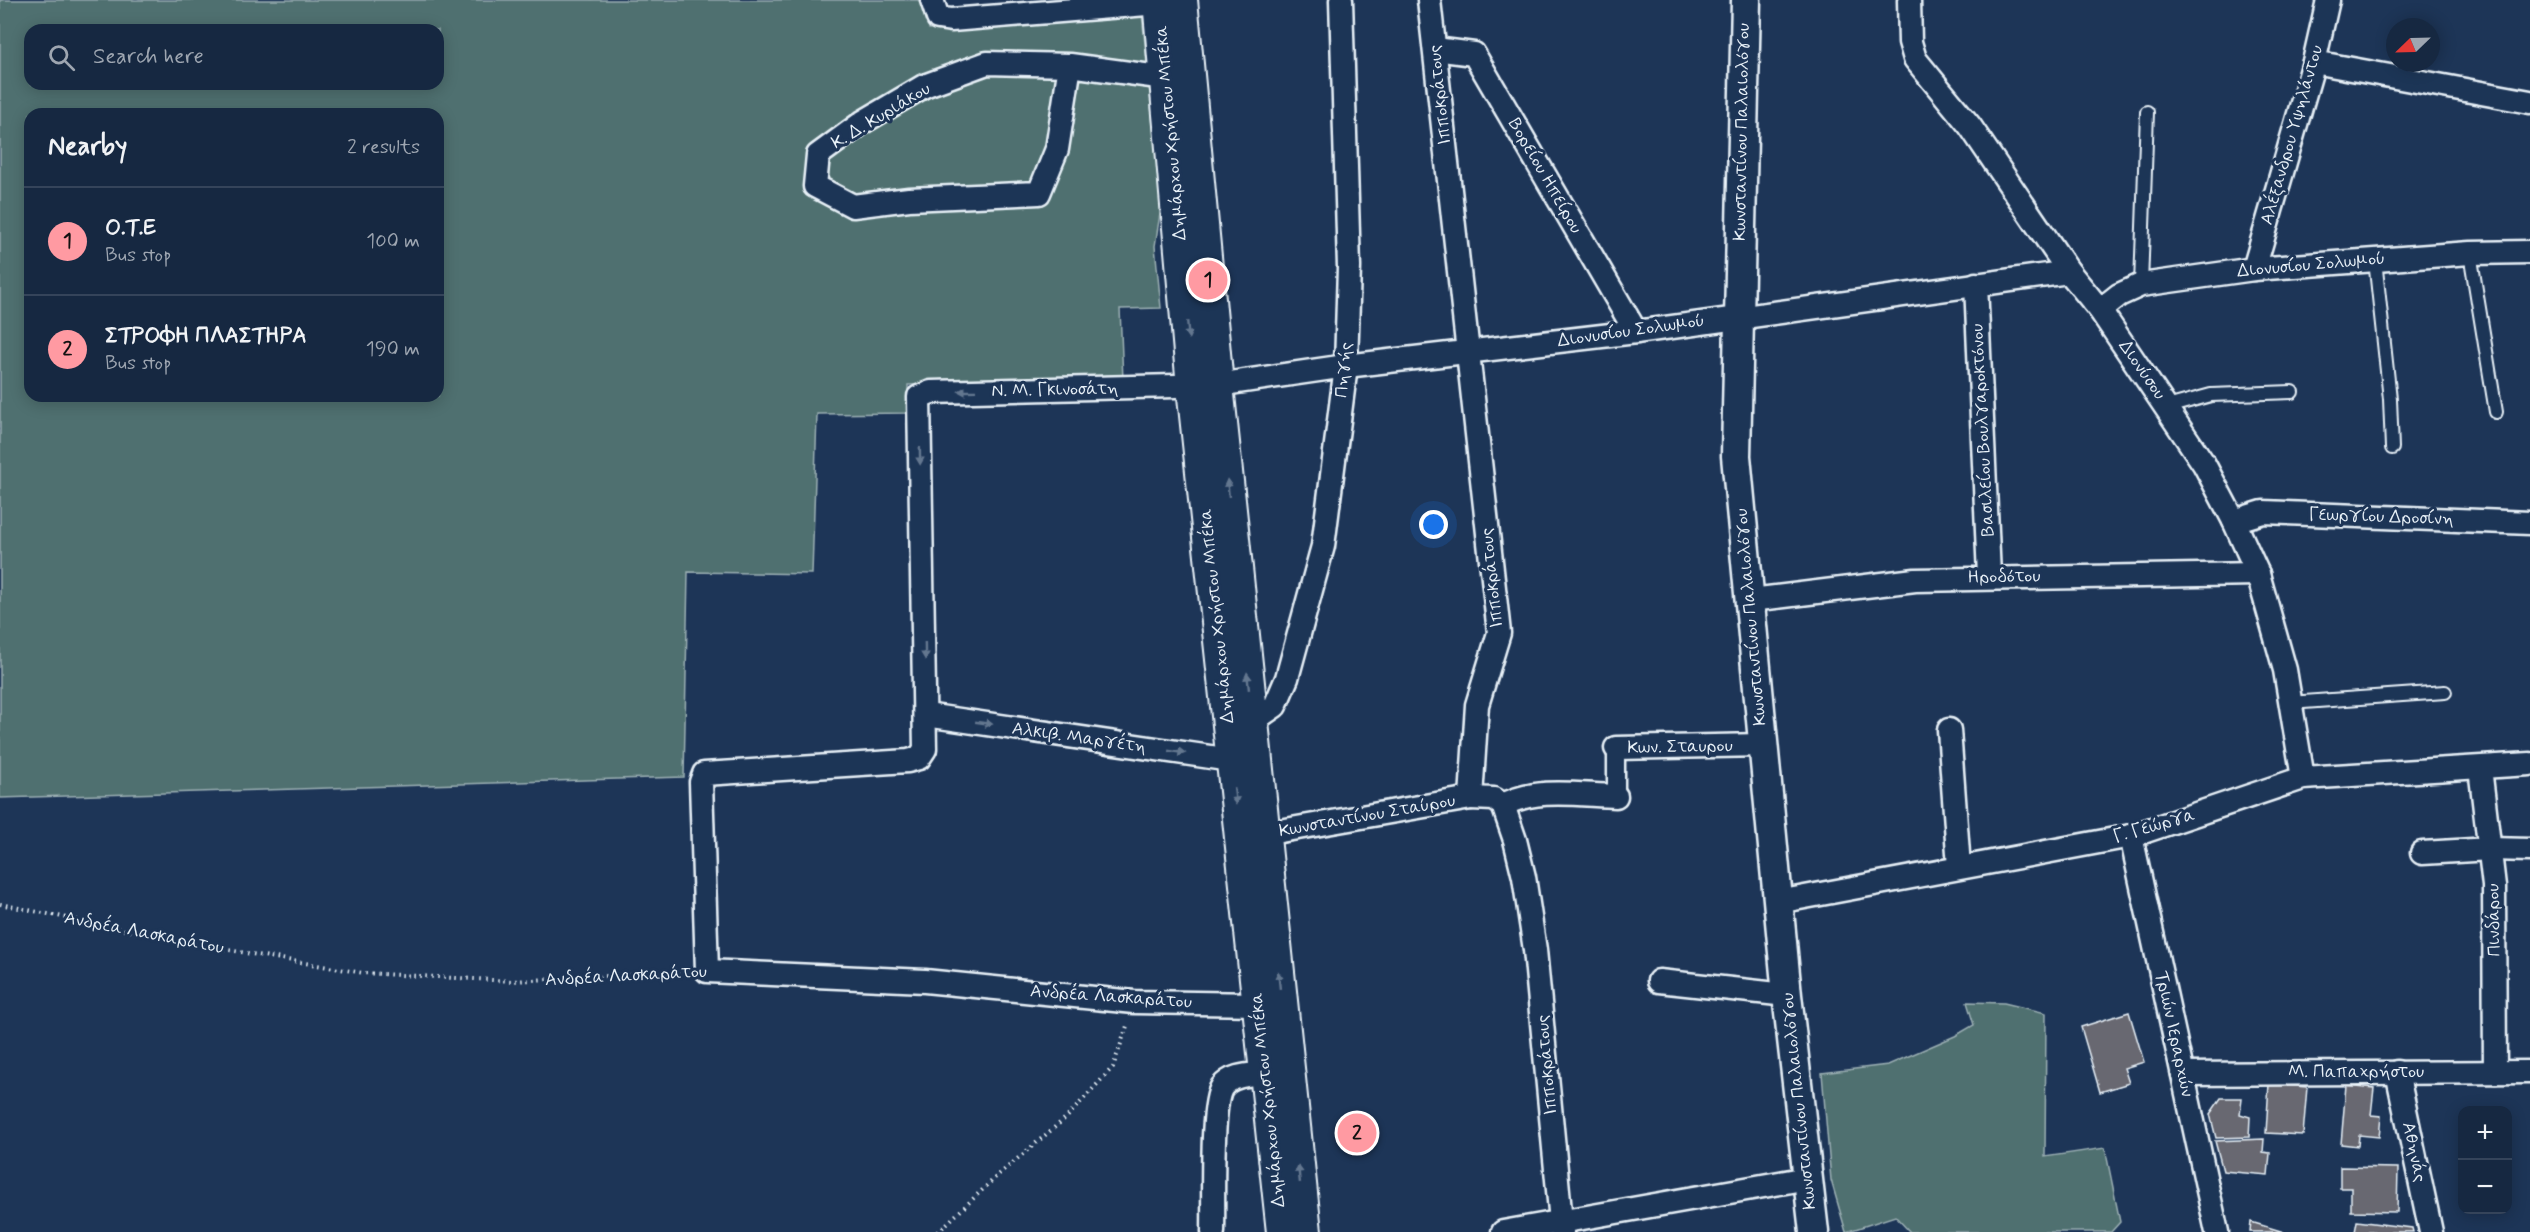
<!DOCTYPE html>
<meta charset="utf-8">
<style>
:root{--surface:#162841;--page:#23344c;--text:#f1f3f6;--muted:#9ea6b1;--line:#35445a;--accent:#ff9aa2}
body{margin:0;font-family:Mynerve,sans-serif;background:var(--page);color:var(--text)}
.controls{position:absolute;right:18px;bottom:18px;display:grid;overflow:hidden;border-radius:12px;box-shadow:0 3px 15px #0003}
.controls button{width:54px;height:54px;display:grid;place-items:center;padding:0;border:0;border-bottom:2px solid var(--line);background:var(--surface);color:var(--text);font:30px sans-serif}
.compass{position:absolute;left:2386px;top:18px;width:54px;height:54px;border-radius:50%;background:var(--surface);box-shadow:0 3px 15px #0003;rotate:247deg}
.you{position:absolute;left:1434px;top:525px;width:21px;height:21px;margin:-15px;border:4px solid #fff;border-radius:50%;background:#1a73e8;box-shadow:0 0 0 9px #1a73e833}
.badge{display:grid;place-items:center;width:39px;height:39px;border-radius:50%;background:var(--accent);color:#111;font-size:20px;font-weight:700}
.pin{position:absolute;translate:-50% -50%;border:3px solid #fff;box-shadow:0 2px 6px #0006}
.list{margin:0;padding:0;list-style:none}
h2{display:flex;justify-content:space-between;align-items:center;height:78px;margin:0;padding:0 24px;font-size:26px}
h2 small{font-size:20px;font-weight:400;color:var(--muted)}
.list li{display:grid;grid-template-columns:39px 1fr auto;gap:18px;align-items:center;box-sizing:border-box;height:108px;padding:0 24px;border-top:2px solid var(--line)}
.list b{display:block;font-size:22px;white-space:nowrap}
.list p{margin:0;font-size:20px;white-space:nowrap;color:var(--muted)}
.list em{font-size:20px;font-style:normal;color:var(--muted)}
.icon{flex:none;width:33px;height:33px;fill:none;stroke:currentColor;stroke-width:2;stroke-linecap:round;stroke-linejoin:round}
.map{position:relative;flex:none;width:2530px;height:1232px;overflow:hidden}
.search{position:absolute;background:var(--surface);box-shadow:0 3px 15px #0003;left:24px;top:24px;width:420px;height:66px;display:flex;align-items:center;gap:15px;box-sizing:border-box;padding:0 21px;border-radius:18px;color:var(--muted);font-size:22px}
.panel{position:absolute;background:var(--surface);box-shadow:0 3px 15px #0003;left:24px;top:108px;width:420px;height:294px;border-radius:18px}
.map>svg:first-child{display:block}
</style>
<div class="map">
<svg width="2530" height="1232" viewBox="0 0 2530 1232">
<rect width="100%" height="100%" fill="#1d3557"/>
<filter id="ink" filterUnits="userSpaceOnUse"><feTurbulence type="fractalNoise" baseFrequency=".0167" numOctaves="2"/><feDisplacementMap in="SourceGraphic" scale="12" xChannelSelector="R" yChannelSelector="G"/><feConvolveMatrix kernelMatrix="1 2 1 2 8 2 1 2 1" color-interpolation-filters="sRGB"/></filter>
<g filter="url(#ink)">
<!-- green -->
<g fill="#4f6f6f" stroke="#9cb0b4" stroke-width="1.5" fill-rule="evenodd">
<path d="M 0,0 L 926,0 L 929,29 L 1142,14 L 1161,207 L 1155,246 L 1161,308 L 1120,309 L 1123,380 L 908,385 L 908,413 L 817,414 L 812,574 L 688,572 L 684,777 L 0,798 ZM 30,30 L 438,30 L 438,84 L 30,84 ZM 30,114 L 438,114 L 438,396 L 30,396 Z"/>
<polygon points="1967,1002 2004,1003 2046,1013 2045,1157 2105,1148 2120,1222 2111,1232 1910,1232 1895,1216 1846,1232 1831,1180 1822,1073 1888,1065 1955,1036 1974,1025"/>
</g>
<!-- building -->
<g fill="#686871" stroke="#e8f1f8" stroke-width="1.5">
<polygon points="2129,1012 2144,1062 2124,1068 2129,1083 2100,1092 2081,1027"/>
<polygon points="2269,1084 2307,1087 2303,1135 2266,1133"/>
<polygon points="2346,1085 2374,1088 2371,1115 2381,1116 2379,1137 2359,1135 2358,1146 2341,1144"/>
<polygon points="2221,1098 2242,1098 2240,1114 2250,1117 2249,1137 2216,1138 2210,1114"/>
<polygon points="2264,1139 2263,1152 2270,1153 2268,1175 2223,1171 2215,1141"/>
<polygon points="2340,1167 2398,1168 2397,1212 2351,1211 2351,1188 2340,1188"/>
<polygon points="2357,1221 2412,1228 2413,1232 2355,1232"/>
<polygon points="2251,1222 2284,1232 2250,1232"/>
</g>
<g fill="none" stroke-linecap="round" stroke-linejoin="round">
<defs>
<g id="service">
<polyline points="2470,253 2496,412"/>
<polyline points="2375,260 2390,399 2392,448"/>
<polyline points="2141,285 2147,112"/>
<polyline points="2167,407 2211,395 2292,392"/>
<polyline points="2289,703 2445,692"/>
</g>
<polyline id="pedestrian" points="1616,748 1616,796"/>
<g id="minor">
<polyline points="932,0 938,18 951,20 1159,3"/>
<polyline points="1429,0 1499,633 1477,705 1471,798 1494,799 1503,805 1515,840 1524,877 1535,950 1562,1232"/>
<polyline points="1909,0 1910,42 1915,59 1970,126 2069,272 2100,310 2204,464 2234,521 2258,574 2285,670 2303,778"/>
<polyline points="1435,49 1474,54 1636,332"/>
<polyline points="2314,62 2530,102"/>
<polyline points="1070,65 1057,149 1039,193 909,199 853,206 815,186 818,155 863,122 924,86 987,63 1070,65 1166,78"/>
<polyline points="2254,269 2314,62 2328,0"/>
<polyline points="1976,284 1989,576"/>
<polyline points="2100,310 2119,295 2141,285 2254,269 2470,253 2530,252"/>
<polyline points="2234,521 2263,512 2530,523"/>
<polyline points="1751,600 1915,580 2258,574"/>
<polyline points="926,715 1231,760"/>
<polyline points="1251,716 1262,715 1275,706 1287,678 1323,546 1346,366 1349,267 1341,0"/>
<polyline points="1949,730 1959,867"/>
<polyline points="1616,748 1763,745"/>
<polyline points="2480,768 2494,886 2495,1072"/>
<path d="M 1503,805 C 1537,787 1578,795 1616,796"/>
<polyline points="1263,834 1471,798"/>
<polyline points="2131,836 2217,1232"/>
<polyline points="2422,853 2490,849 2530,850"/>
<polyline points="1778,902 2131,836 2303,778 2530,764"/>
<polyline points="1659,981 1787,995"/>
<polyline points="1258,1004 1134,1002 925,981 707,971 701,782 704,774 908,761 919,758 925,749 919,397 931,392 1217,385 1346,366 1636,332 2069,272"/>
<polyline points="2397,1072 2431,1232"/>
<polyline points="2183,1074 2530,1072"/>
<path d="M 1213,1232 C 1214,1205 1210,1105 1222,1087 C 1232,1074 1251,1075 1266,1073"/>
<polyline points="1503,1232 1808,1178"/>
</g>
<polyline id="tertiary" points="1746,0 1736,456 1787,995 1814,1232"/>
<g id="secondary">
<polyline points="1159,0 1193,387 1283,1232"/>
<polyline points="1181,0 1217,385 1305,1232"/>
</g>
</defs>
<!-- service casing -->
<use href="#service" stroke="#e8f1f8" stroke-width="16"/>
<!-- pedestrian casing -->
<use href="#pedestrian" stroke="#e8f1f8" stroke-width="21"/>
<!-- minor casing -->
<use href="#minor" stroke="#e8f1f8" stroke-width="27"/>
<!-- tertiary casing -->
<use href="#tertiary" stroke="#e8f1f8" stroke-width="33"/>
<!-- secondary casing -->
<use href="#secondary" stroke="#e8f1f8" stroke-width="36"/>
<!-- path -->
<g stroke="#e8f1f8" stroke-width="4" stroke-dasharray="1.5 4.5" stroke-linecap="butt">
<polyline points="0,904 182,942 363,973 512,981 685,972"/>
<polyline points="938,1232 997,1176 1068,1116 1113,1067 1128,1023"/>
</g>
<!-- service -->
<use href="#service" stroke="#1d3557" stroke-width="12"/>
<!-- pedestrian -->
<use href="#pedestrian" stroke="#1d3557" stroke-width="16"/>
<!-- minor -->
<use href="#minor" stroke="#1d3557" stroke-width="22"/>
<!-- tertiary -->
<use href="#tertiary" stroke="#1d3557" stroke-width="28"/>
<!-- secondary -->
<use href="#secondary" stroke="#1d3557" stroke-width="32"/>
</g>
<!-- one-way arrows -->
<defs><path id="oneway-solid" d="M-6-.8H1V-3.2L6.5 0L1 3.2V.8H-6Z" transform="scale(1.5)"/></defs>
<g fill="#64778f">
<use href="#oneway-solid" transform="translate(1188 330) rotate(85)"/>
<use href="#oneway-solid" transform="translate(967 391) rotate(179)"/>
<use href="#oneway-solid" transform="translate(920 456) rotate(89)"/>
<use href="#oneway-solid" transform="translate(1228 488) rotate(-96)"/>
<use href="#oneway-solid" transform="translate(925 651) rotate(89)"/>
<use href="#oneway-solid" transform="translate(1248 681) rotate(-96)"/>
<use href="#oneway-solid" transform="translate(984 723) rotate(8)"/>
<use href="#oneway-solid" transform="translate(1177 752) rotate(8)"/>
<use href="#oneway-solid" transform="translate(1235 796) rotate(84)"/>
<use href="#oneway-solid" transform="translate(1279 980) rotate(-96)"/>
<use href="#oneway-solid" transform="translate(1299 1174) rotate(-96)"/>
</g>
</g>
<g text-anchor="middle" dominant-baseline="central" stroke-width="6" stroke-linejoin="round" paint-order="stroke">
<!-- street labels -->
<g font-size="18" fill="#e8f1f8" stroke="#1d3557">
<text transform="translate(1440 95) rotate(-96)">Ιπποκράτους</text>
<text transform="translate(881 116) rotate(-31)">Κ. Δ. Κυριάκου</text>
<text transform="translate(1742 132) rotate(-89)">Κωνσταντίνου Παλαιολόγου</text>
<text transform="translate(1171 133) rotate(-95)">Δημάρχου Χρήστου Μπέκα</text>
<text transform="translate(2292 135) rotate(-74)">Αλέξανδρου Υψηλάντου</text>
<text transform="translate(1545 176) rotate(60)">Βορείου Ηπείρου</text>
<text transform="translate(2311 265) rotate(-5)">Διονυσίου Σολωμού</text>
<text transform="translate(1631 331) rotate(-8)">Διονυσίου Σολωμού</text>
<text transform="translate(1344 370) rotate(-85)">Πηγής</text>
<text transform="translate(2142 370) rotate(55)">Διονύσου</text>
<text transform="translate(1055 390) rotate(-1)">Ν. Μ. Γκινοσάτη</text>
<text transform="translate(1983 430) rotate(-93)">Βασιλείου Βουλγαροκτόνου</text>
<text transform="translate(2381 517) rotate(2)">Γεωργίου Δροσίνη</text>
<text transform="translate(2004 577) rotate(-1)">Ηροδότου</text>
<text transform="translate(1492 578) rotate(-96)">Ιπποκράτους</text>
<text transform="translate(1217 616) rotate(-96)">Δημάρχου Χρήστου Μπέκα</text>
<text transform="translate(1751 617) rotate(-95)">Κωνσταντίνου Παλαιολόγου</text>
<text transform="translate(1079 738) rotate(8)">Αλκιβ. Μαργέτη</text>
<text transform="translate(1680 747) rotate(-1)">Κων. Σταυρου</text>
<text transform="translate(1367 816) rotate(-10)">Κωνσταντίνου Σταύρου</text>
<text transform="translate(2154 826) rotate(-16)">Γ. Γεώργα</text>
<text transform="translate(2494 920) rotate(-91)">Πινδάρου</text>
<text transform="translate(144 933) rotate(11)">Ανδρέα Λασκαράτου</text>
<text transform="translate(626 976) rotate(-3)">Ανδρέα Λασκαράτου</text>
<text transform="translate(1111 997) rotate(4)">Ανδρέα Λασκαράτου</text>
<text transform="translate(2174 1034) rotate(78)">Τριών Ιεραρχών</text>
<text transform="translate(1547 1065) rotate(-95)">Ιπποκράτους</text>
<text x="2356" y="1072">Μ. Παπαχρήστου</text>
<text transform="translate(1268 1100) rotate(-96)">Δημάρχου Χρήστου Μπέκα</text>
<text transform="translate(1799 1101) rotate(-96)">Κωνσταντίνου Παλαιολόγου</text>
<text transform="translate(2414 1152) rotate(78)">Αθηνάς</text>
</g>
</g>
</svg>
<div class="controls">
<button>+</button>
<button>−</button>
</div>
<svg class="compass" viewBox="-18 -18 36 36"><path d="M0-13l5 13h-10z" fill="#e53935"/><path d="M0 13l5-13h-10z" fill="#9ea6b1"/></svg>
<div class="you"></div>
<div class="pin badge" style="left:1208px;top:280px">1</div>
<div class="pin badge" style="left:1357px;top:1133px">2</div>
<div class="search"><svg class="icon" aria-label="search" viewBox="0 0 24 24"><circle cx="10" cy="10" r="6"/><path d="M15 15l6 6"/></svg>Search here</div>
<section class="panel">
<h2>Nearby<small>2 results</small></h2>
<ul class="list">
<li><span class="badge">1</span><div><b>Ο.Τ.Ε</b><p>Bus stop</p></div><em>100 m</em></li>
<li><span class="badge">2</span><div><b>ΣΤΡΟΦΗ ΠΛΑΣΤΗΡΑ</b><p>Bus stop</p></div><em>190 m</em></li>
</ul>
</section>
</div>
